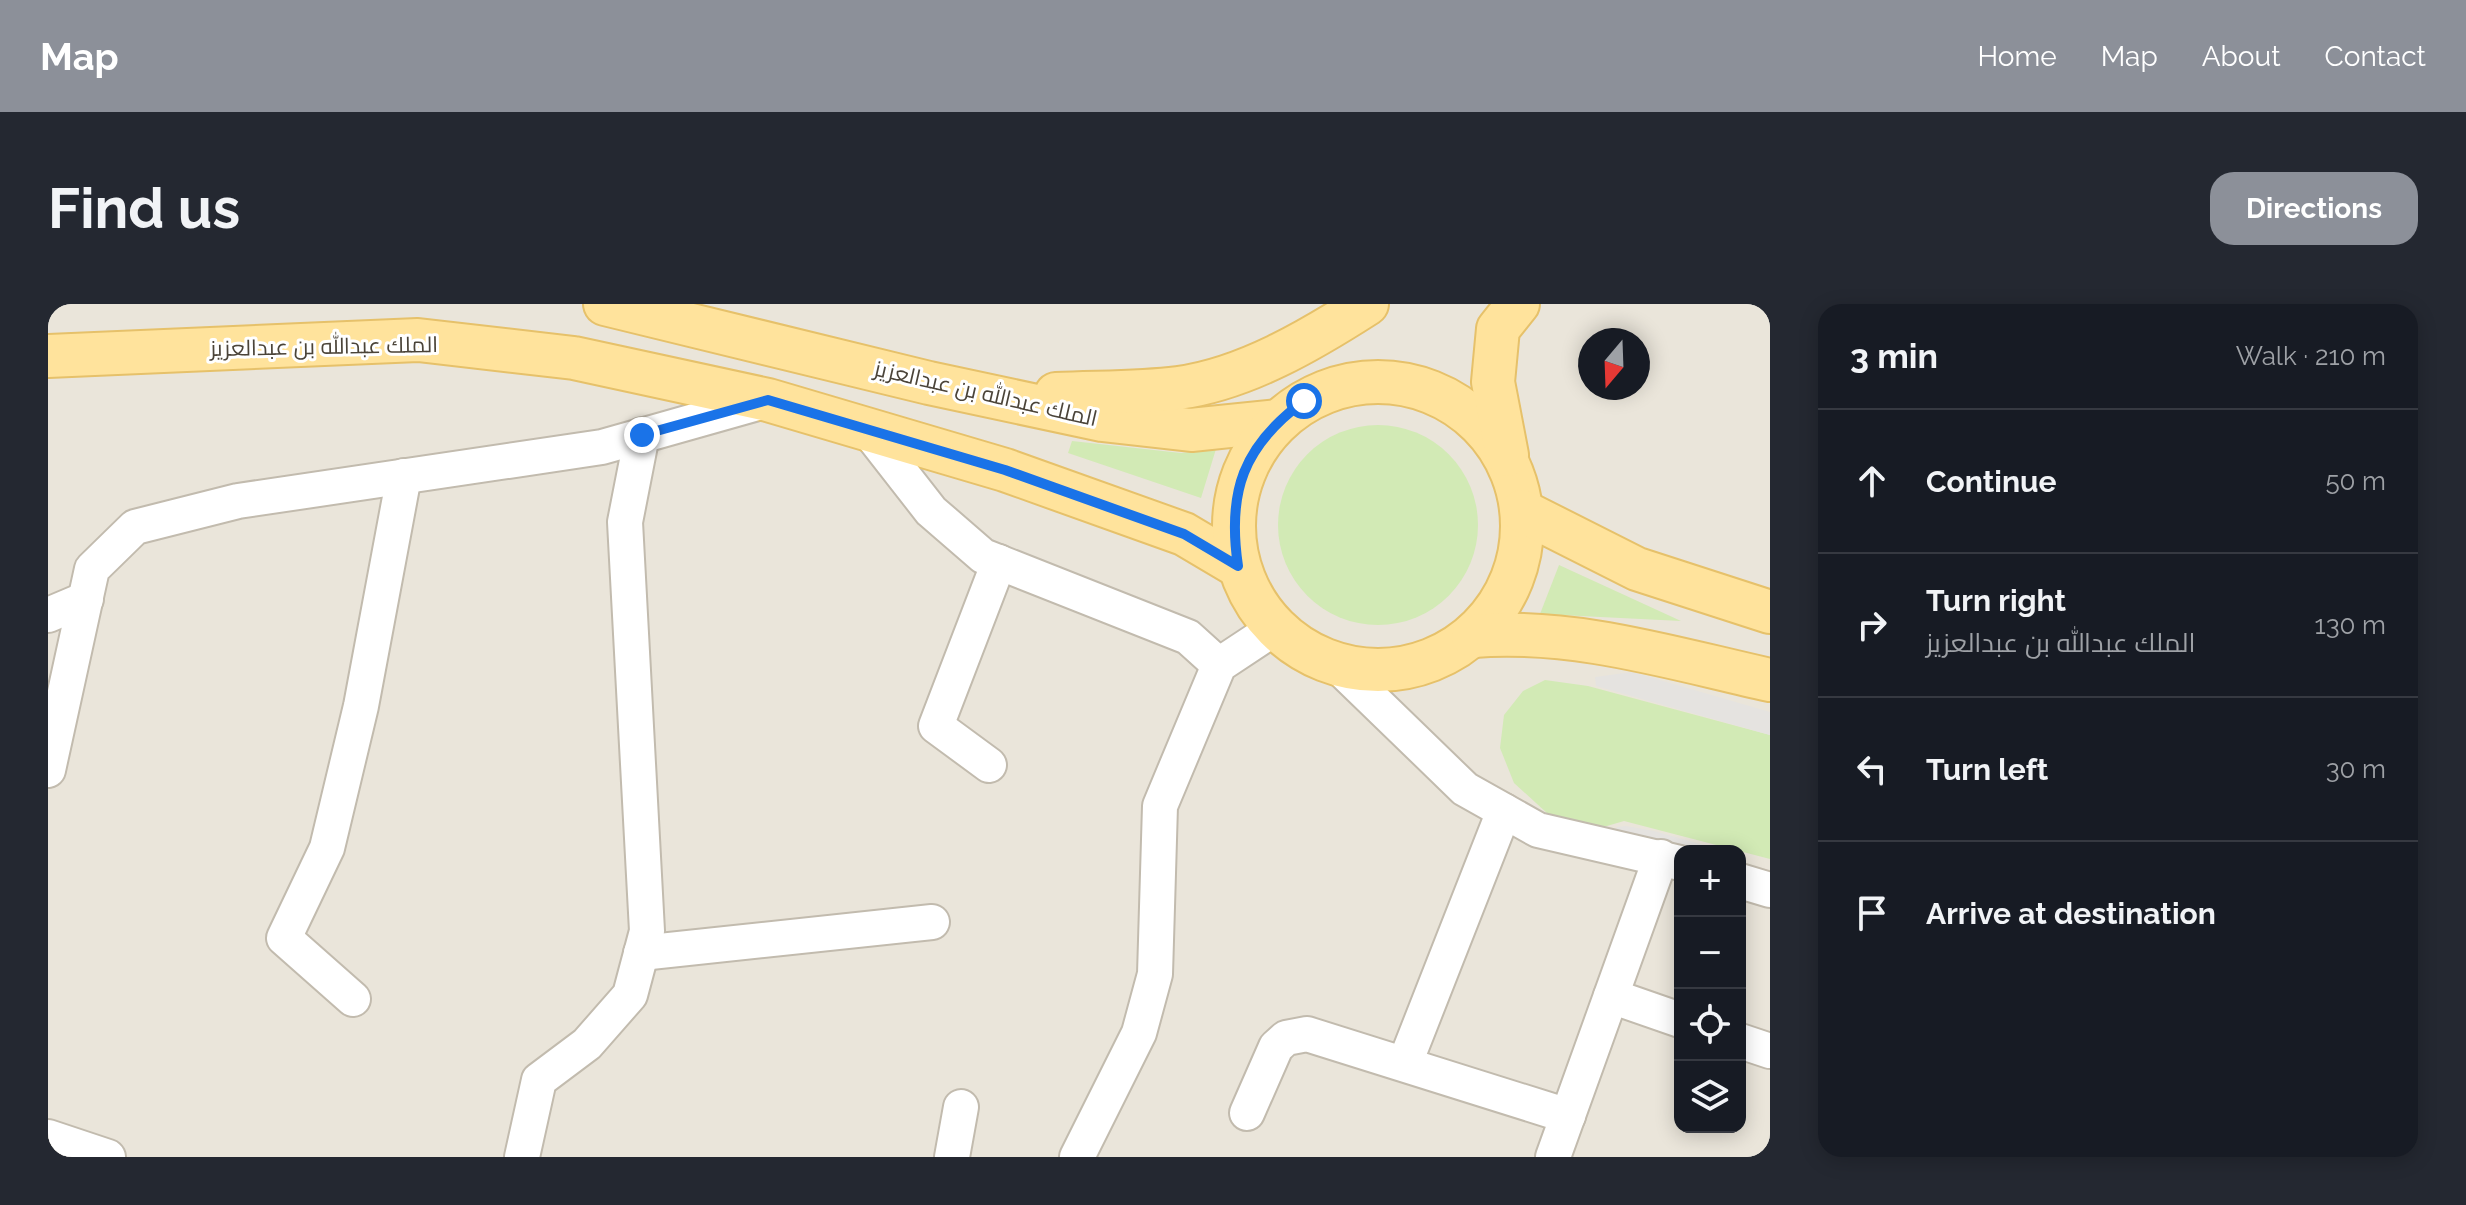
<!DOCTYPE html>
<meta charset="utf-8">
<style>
:root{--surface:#171b24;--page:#242831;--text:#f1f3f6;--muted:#9ea1a6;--line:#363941;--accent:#8c9099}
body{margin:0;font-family:Raleway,Cairo,sans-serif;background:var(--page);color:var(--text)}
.controls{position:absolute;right:24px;bottom:24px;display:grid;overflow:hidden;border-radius:16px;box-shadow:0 4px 20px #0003}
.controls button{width:72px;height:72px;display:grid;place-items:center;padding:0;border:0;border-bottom:2px solid var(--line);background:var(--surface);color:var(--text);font:40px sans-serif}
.compass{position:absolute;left:1530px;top:24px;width:72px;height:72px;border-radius:50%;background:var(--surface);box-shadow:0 4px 20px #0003;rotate:199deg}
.stop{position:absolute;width:24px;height:24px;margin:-18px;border:6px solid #1a73e8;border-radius:50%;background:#fff}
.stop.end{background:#1a73e8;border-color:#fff;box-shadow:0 2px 8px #0008}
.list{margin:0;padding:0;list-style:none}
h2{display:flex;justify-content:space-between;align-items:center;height:104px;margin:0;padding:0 32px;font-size:34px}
h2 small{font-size:26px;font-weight:400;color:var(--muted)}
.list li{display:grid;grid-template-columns:52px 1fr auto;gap:24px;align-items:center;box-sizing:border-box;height:144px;padding:0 32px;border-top:2px solid var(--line)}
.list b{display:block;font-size:30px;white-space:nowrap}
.list p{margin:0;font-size:26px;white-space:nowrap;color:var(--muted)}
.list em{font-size:26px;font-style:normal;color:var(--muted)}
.icon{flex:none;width:44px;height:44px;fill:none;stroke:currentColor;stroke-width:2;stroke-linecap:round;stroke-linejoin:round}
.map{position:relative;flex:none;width:1722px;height:853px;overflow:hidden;border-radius:24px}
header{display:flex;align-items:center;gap:48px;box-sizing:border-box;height:112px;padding:0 40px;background:var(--accent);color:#fff}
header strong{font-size:38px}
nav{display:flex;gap:44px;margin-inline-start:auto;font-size:28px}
.intro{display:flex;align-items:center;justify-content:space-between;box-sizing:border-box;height:192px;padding:0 48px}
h1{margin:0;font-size:56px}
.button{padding:20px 36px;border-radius:24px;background:var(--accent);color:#fff;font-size:28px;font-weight:700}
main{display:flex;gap:48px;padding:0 48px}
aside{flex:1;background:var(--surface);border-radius:24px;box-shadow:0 4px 20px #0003}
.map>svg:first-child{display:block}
</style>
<header>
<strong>Map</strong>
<nav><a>Home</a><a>Map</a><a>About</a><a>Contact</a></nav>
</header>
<div class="intro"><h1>Find us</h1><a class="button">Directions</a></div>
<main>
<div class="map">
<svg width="1722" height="853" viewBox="0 0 1722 853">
<rect width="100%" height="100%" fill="#f6f3ec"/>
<!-- residential -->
<path fill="#eae5da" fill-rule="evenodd" d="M 0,0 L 1722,0 L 1722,853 L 0,853 ZM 1542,36 L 1590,36 L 1590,84 L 1542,84 ZM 1632,547 L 1692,547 L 1692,823 L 1632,823 Z"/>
<!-- green -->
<g fill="#d2eab5">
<circle cx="1330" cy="221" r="100"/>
<polygon points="1024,137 1133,149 1168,145 1153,194 1020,149"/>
<polygon points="1511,261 1633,317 1492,310"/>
<polygon points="1497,376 1540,382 1722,431 1722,555 1576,517 1552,524 1500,510 1466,479 1452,444 1456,411 1475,387"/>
</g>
<!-- parking -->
<g fill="#e5e3e0">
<polygon points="1584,368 1722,408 1722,431 1548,382 1547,373"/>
<polygon points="1578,522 1606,527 1677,547 1632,547 1562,533 1569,523"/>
</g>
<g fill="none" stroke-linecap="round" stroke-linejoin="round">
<defs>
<g id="minor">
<polyline points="819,125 883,207 935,252 1140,333 1171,361"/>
<polyline points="0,311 38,295"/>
<polyline points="1288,360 1417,485 1490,526 1632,559"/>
<polyline points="941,461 888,422 951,258"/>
<polyline points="0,466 44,265 87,223 190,197 554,143 720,96"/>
<polyline points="1692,577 1722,586"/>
<polyline points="593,649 884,618"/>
<polyline points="1563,692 1632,716"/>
<polyline points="305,695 236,634 279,544 313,402 356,172"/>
<polyline points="1692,737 1722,747"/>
<polyline points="1357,759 1456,507"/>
<polyline points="1199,809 1228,743 1238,734 1259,730 1520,812"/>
<polyline points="0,833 60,853"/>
<polyline points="474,853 491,776 539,740 582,691 599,627 577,218 594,131"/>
<polyline points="904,853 913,803"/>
<polyline points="1029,853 1091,729 1107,670 1112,502 1171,361 1227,324"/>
<polyline points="1505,853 1613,553"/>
</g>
<g id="major">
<polyline points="557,0 881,79 1054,116 1143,126 1229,117"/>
<polyline points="0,52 370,36 526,54 720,96 957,166 1136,230 1190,262"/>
<circle cx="1330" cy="222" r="144"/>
<path d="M 1008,90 C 1048,88 1090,89 1130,84 C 1197,75 1263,36 1319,0"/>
<polyline points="1459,151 1445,78 1450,25 1470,0"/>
<polyline points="1474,207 1589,265 1722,308"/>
<path d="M 1425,332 C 1527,324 1623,354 1722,376"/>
</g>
</defs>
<!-- minor casing -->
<use href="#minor" stroke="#c2bbae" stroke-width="38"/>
<!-- major casing -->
<use href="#major" stroke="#e6c16a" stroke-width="46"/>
<!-- minor -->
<use href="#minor" stroke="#fff" stroke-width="34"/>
<!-- major -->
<use href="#major" stroke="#ffe39c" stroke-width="42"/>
</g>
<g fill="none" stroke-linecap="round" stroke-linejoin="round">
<!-- route -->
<path stroke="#1a73e8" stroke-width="10" d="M 594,131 L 720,96 L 957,166 L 1136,230 L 1190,262 C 1179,188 1195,142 1256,97"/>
</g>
<g text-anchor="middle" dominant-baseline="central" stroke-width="6" stroke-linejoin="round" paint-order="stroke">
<!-- street labels -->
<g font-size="22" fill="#4b4439" stroke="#fff">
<text transform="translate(276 42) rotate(-1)">الملك عبدالله بن عبدالعزيز</text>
<text transform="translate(938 89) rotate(13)">الملك عبدالله بن عبدالعزيز</text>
</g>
</g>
</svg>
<div class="controls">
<button>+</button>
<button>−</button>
<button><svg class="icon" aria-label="locate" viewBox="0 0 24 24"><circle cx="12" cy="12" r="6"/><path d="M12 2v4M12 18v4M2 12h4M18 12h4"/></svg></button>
<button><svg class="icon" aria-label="layers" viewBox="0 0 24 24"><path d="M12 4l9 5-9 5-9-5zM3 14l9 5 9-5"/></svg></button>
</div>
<svg class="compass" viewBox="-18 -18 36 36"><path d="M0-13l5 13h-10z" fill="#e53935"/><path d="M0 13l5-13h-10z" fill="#9ea1a6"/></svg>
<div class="stop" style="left:1256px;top:97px"></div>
<div class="stop end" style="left:594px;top:131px"></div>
</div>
<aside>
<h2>3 min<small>Walk · 210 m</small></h2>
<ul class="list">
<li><svg class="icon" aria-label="ahead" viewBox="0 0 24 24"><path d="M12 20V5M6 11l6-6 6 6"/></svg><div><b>Continue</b></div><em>50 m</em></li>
<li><svg class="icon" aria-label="right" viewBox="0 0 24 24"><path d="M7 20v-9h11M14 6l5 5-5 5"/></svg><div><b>Turn right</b><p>الملك عبدالله بن عبدالعزيز</p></div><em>130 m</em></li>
<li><svg class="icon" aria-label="left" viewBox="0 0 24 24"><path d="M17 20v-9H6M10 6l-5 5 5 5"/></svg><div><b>Turn left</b></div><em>30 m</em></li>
<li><svg class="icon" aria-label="arrive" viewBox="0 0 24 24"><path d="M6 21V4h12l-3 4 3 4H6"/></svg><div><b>Arrive at destination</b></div></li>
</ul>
</aside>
</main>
